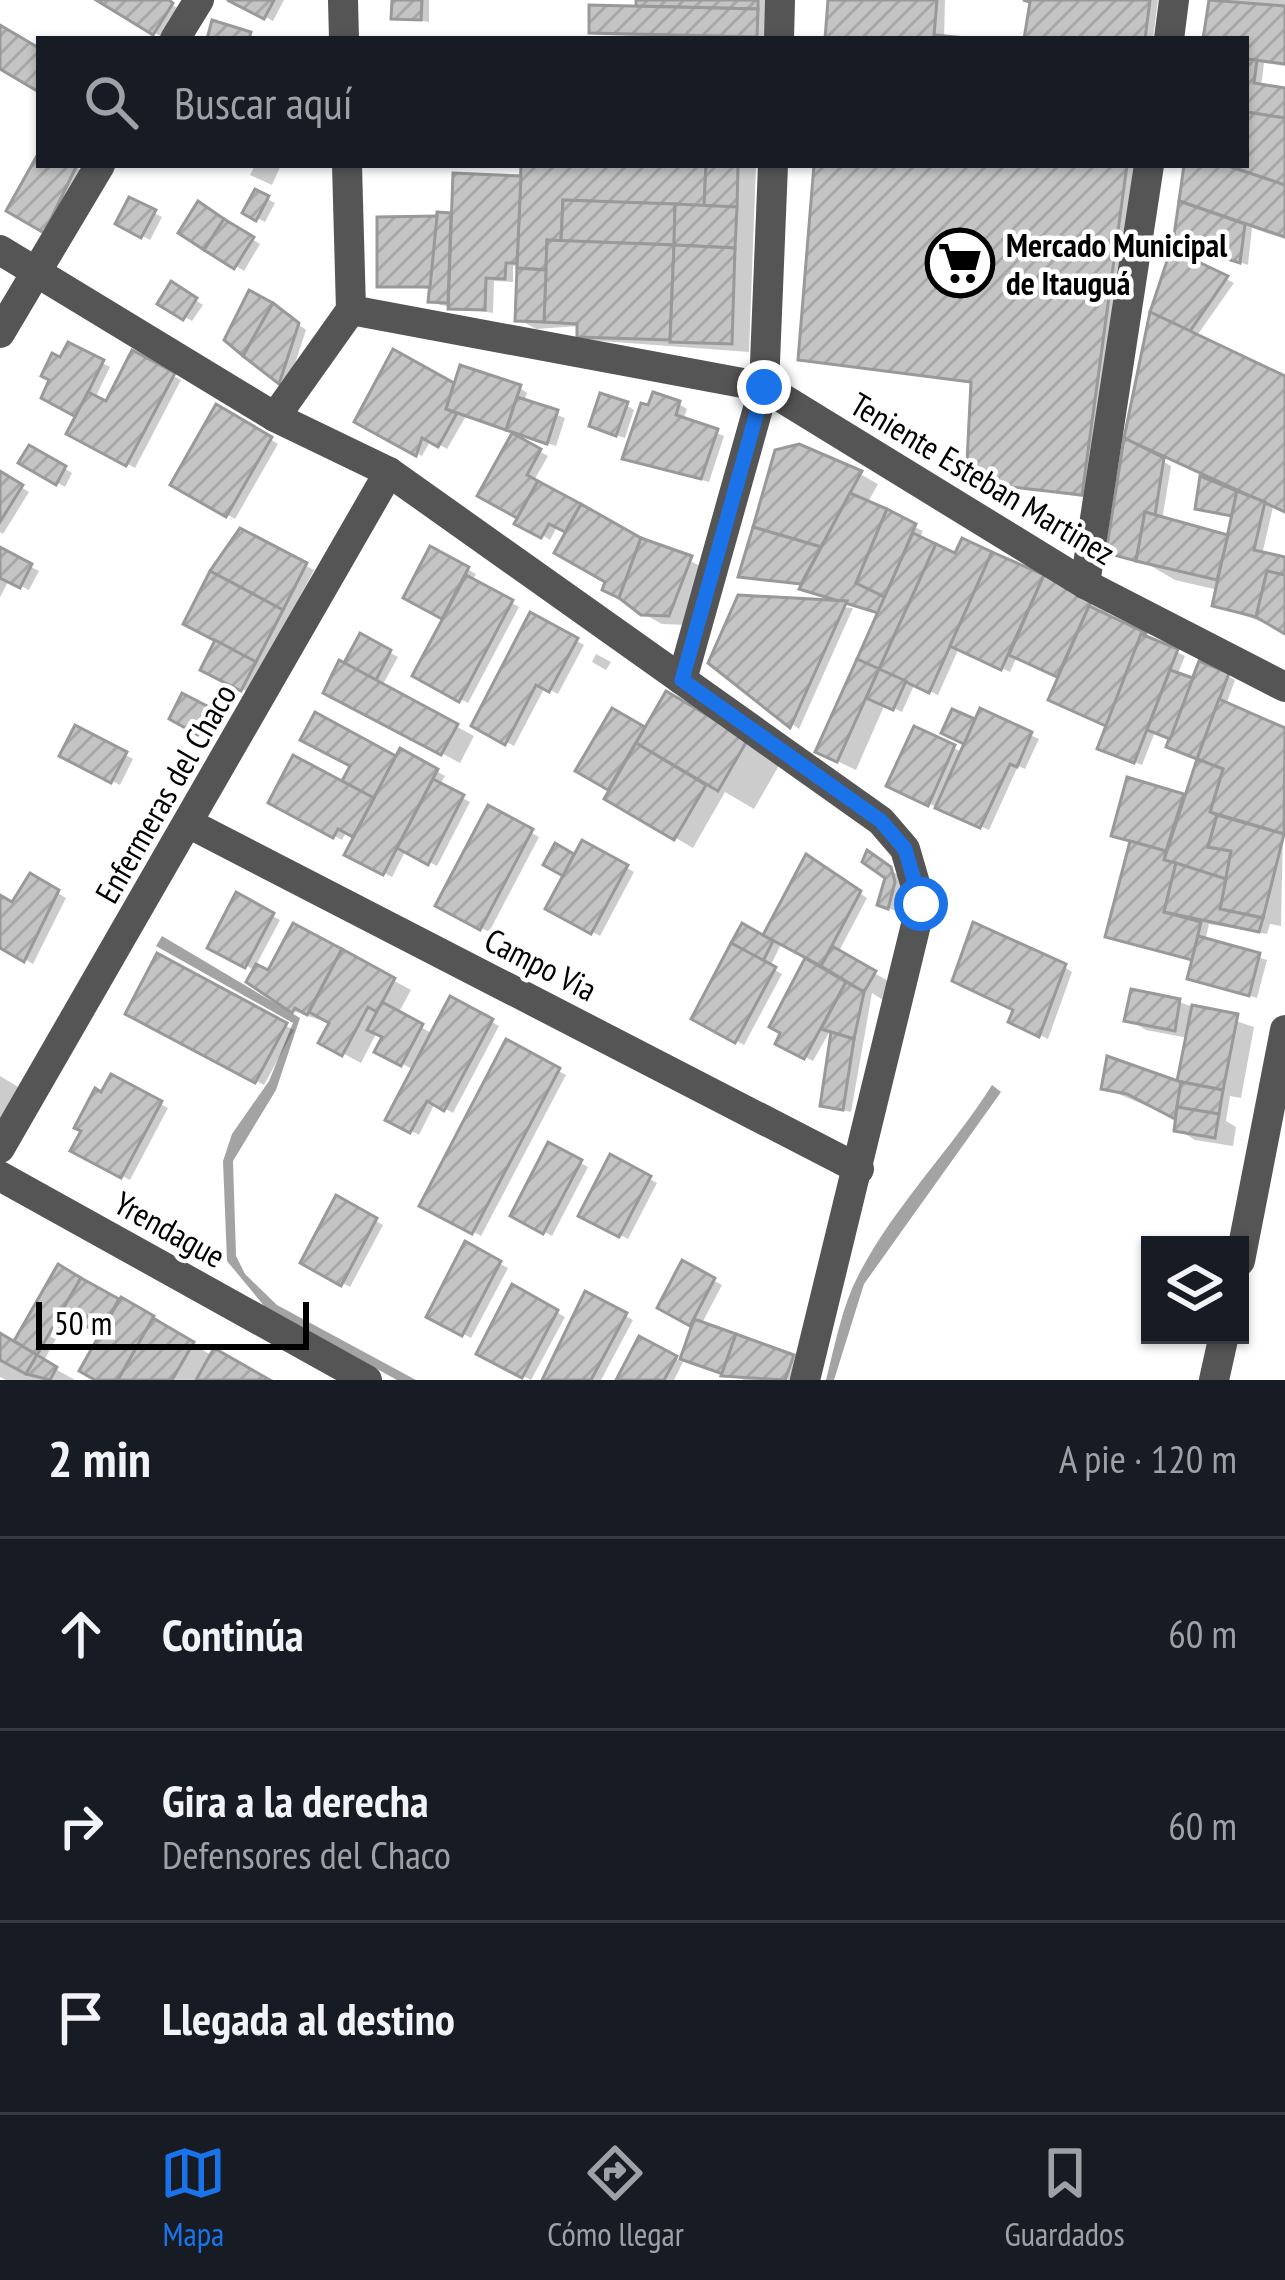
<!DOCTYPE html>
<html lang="es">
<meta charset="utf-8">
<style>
:root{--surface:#171b24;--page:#242831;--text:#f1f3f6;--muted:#9ea1a6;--line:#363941;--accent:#1a73e8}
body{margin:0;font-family:"PT Sans Narrow",sans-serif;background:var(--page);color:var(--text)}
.controls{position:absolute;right:36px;bottom:36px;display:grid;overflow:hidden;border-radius:0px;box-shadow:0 3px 9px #0004}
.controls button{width:108px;height:108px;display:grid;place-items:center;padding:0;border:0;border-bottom:3px solid var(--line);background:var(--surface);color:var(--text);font:60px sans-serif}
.scale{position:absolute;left:36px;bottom:30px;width:273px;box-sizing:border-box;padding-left:12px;border:6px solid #000;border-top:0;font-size:33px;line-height:42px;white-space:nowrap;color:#000;-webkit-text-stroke:9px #fff;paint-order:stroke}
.stop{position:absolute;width:36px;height:36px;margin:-27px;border:9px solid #1a73e8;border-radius:50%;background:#fff}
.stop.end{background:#1a73e8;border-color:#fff;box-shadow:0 3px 12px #0008}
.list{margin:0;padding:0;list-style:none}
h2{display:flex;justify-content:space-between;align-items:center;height:156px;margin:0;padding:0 48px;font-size:51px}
h2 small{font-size:39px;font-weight:400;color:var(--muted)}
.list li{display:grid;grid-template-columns:78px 1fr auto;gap:36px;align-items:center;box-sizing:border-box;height:192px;padding:0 48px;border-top:3px solid var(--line)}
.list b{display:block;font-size:45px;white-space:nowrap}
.list p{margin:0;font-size:39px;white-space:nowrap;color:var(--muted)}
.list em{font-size:39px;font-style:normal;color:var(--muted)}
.icon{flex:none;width:66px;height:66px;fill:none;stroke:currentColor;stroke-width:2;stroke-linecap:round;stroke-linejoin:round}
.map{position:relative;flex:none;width:1285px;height:1380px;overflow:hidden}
.search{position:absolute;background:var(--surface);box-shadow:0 3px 9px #0004;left:36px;right:36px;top:36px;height:132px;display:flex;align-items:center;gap:30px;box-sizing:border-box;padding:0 42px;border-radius:0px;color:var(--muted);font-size:45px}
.sheet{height:732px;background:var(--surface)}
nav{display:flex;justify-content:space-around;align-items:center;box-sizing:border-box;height:168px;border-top:3px solid var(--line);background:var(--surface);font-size:33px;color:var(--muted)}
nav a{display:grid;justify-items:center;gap:6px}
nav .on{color:var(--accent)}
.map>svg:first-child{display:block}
</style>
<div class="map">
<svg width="1285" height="1380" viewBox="0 0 1285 1380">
<defs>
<pattern id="building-hatch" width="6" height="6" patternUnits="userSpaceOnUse" patternTransform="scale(3)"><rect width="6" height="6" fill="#c4c4c4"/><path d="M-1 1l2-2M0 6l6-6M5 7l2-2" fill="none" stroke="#a7a7a7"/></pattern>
</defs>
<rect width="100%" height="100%" fill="#fff"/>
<!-- water -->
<g fill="#a3a3a3">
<polygon points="162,936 300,1018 276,1090 233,1161 236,1256 245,1274 277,1305 416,1380 397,1380 265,1307 227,1261 223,1161 232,1134 269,1081 293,1023 156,946"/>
<path d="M 992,1085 L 1001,1092 L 864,1284 L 834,1380 L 826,1380 C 835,1345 842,1306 859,1274 C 895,1205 951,1150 992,1085 Z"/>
</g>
<!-- shadow -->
<g fill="#0003" fill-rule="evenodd">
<polygon points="102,0 164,0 179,9 162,37"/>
<polygon points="233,0 284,0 273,21"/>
<polygon points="395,0 429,0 429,22 394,17"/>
<polygon points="639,0 766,0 765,39 600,35 592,31 639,9"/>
<polygon points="831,0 945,0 944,39 828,39"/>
<polygon points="1029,0 1158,0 1153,39 1027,39"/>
<polygon points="1212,0 1285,0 1285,66 1264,63 1261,87 1285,88 1285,239 1252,228 1248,265 1176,240 1187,165 1246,165 1246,39 1206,39"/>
<polygon points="39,158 39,165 73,165 84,172 53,235 10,210"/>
<polygon points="255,165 280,167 272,185 250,175"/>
<polygon points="524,165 756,165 749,352 588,340 580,335 580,326 536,329 518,319 520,266 513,266 513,282 494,281 493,313 440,305 432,300 433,289 380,285 380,220 454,215 523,179"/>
<polygon points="817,165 1136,165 1090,498 970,481 974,384 801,358"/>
<polygon points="256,193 275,203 265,222 246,212"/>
<polygon points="131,201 162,217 150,240 119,223"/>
<polygon points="199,206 260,244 244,271 182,232"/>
<path d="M 1226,279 L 1234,283 L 1196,337 L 1285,379 L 1285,513 L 1273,507 L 1262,555 L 1285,560 L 1285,631 L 1215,604 L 1218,590 L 1175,580 L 1144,562 L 1109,552 L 1153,313 ZM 1162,455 L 1204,474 L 1198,508 L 1235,518 L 1230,539 L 1162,520 L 1171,466 L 1159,459 Z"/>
<polygon points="172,285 203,305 192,321 161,303"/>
<polygon points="288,317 306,330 288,385 244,353"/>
<polygon points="69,346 110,367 95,398 107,405 134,354 181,380 135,468 70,433 80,416"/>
<polygon points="395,353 456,387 520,388 527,393 524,402 565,418 556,446 466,416 447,449 431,440 422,456 358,420"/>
<polygon points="679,404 687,409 683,420 724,436 709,482 626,458"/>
<polygon points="626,405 634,410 625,438 600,430"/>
<polygon points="218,408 278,444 235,519 174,484"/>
<polygon points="513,437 548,456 533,482 640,540 708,569 687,625 662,624 642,613 569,531 558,525 550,540 481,495"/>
<polygon points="30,449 72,473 65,487 22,462"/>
<polygon points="0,474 29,492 3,534 0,532"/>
<polygon points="860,474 878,484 867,504 923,531 919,539 957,557 964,542 1091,600 1109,610 1106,618 1185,656 1177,676 1195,682 1228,676 1235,680 1226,705 1285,731 1281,926 1270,924 1267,934 1209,924 1205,941 1267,960 1257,998 1190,978 1195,961 1108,936 1133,842 1115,835 1183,796 1187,799 1200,759 1173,739 1155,732 1142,765 1109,752 1109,726 1061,678 1017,656 1010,672 959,648 938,695 915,683 902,712 885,704 856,770 837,761 881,613 803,586 741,575"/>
<polygon points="241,532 314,570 250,693 204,669 219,640 187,623 224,550 230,553"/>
<polygon points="432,550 476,574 472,581 519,607 468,703 416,675 446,618 407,597"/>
<polygon points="0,551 39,571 29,590 9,580 0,597"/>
<polygon points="740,598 853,608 799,729 711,662"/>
<polygon points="532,616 584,645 558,694 545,687 514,746 475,725"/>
<polygon points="361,637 398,657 382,686 474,736 460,763 344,701 346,667"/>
<polygon points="596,654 611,662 606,670 592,662"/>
<polygon points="667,695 781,762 754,809 725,792 693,848 608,798 613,789 579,770 613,712 646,731"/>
<polygon points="184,697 219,716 207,737 172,718"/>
<polygon points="981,712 1039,739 1025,769 1018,766 989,830 898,790 954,748 963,753 967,743 954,713 976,723"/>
<polygon points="76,729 133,759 120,785 63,755"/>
<polygon points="401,752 445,776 439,786 470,802 437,866 406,850 392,877 348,854 357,836 347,831 342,840 272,802 343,785 354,765 397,760"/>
<polygon points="489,809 539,837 489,932 439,905"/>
<polygon points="583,844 634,872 600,936 549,908 567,875 556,847 576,858"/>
<polygon points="807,858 867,898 838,953 892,983 883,1000 872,993 851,1112 823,1105 835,1022 813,1061 779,1043 784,1032 773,1025 809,957 782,942 770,967 782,974 744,1045 695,1018 764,939"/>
<polygon points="875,859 898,875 902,888 896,911 888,908 888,877"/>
<polygon points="31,877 66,898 33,964 0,944 0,898 13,906"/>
<polygon points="237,897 280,920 255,967 270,974 294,927 411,990 398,1014 433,1034 451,1000 499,1026 453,1113 435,1103 419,1135 389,1119 414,1070 378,1051 386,1036 377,1032 361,1063 322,1042 332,1024 293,1011 250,981 256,971 211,946"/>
<polygon points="158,957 294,1030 264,1085 129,1013"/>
<polygon points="1064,967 1072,972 1048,1039 1012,1021 1016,1009"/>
<polygon points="1179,1002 1254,1027 1241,1098 1230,1096 1226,1121 1236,1127 1233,1146 1195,1140 1177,1129 1178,1119 1104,1088 1180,1085 1188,1038 1146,1030 1128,1019"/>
<polygon points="507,1043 566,1075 481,1236 423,1204"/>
<polygon points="0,1076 20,1088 0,1121"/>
<polygon points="112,1078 168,1108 130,1180 74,1150"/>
<polygon points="550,1146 588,1167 552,1236 514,1215"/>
<polygon points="612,1158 657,1183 628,1239 582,1215"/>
<polygon points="337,1200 383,1225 350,1287 304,1262"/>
<polygon points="466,1246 508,1268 471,1338 430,1316"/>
<polygon points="683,1264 722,1285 701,1325 801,1362 795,1380 744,1380 685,1358 674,1380 619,1380 640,1340 682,1362 695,1326 661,1307"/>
<polygon points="59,1268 213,1356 264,1380 101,1380 104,1333 70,1314 43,1362 75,1380 6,1380 0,1377 0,1337 15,1345"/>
<polygon points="513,1288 565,1317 531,1380 480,1353"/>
<polygon points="586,1295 633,1320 601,1380 548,1380 543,1377"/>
</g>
<!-- building -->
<g fill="url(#building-hatch)" stroke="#999" stroke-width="3">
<polygon points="96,0 169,0 173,3 153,35"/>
<polygon points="227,0 274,0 264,19"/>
<polygon points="392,0 422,0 421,20 391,19"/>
<polygon points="636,0 758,0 758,9 636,6"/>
<polygon points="828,0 937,0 934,35 978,39 825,39"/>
<polygon points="1023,0 1150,0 1145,39 1024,39 1030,2"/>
<polygon points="1209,0 1285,6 1285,64 1246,59 1246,39 1203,39"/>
<polygon points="589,5 758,9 757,37 589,33"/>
<polygon points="212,20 251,32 249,39 207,39"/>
<polygon points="0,25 39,48 39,92 0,69"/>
<polygon points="1246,59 1257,60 1254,83 1285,88 1285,118 1246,112"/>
<polygon points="1246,112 1285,118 1285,185 1225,165 1246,165"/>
<polygon points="39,152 39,165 77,165 44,233 6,211"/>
<polygon points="521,165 706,165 704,206 563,200 561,241 547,240 546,270 517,268"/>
<polygon points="706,165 738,165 737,207 704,206"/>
<polygon points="814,165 1127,165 1082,495 966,482 971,382 798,360"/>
<polygon points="1184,165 1225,165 1285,185 1285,237 1179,201"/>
<polygon points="453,173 521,176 517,263 506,263 505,279 486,278 485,310 448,309"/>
<polygon points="255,189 269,196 256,221 242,213"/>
<polygon points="129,197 156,210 141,238 115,224"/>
<polygon points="563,200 675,204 674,245 561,241"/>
<polygon points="198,201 224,219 204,250 178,233"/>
<polygon points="1179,201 1245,224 1240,263 1173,242"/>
<polygon points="675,204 737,207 735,248 674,245"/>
<polygon points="437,212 451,213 448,303 428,302"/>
<polygon points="437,216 430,287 377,287 377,217"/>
<polygon points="224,219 254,237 234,269 204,250"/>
<polygon points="547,240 674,245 670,340 577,337 577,324 544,322"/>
<polygon points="674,245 735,248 732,344 670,342"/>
<polygon points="1171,249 1228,276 1190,331 1150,312"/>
<polygon points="517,268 546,270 544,322 515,321"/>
<polygon points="171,281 197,298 183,320 157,304"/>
<polygon points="249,290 273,303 243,356 224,340"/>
<polygon points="273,303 299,323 279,384 243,356"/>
<polygon points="1150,312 1285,376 1285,512 1124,438"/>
<polygon points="68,342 104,360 76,417 41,398 49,380 41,376 52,353 60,357"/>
<polygon points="393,349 454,383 446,409 457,413 438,447 422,438 416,456 354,422"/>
<polygon points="132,350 175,373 126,466 66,434 88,392 106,401"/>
<polygon points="460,365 521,385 506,430 446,409"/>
<polygon points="653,392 680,401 676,415 718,429 701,479 622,459 641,403 648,405"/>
<polygon points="600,393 628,402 616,436 589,426"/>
<polygon points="517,397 558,410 547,444 506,430"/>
<polygon points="216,404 272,437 226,517 170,485"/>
<polygon points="512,433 541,449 527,475 538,481 517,518 477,496"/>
<polygon points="1124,438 1164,458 1155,515 1145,512 1136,561 1106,553"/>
<polygon points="799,444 862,471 821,547 753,527 775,450"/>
<polygon points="29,445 66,466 56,485 18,463"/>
<polygon points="0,471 23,485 0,522"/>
<polygon points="1200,476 1237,491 1232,516 1195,509"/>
<polygon points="538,481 581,504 565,532 549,524 541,538 514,524"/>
<polygon points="1237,491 1265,502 1254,550 1285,557 1285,575 1267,571 1256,617 1212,606"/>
<polygon points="850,493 887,509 856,583 885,597 878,613 799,589"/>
<polygon points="581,504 641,538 619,598 602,590 605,582 554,553"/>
<polygon points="887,509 916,524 885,597 856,583"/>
<polygon points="1145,512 1228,535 1217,580 1136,561"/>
<polygon points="753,527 821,547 801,584 738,577"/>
<polygon points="240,528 307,563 283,610 210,571"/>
<polygon points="913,533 936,544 879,669 857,659"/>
<polygon points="641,538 692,556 669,616 641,615 619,598"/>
<polygon points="962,538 992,552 929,693 879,669 936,544 955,553"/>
<polygon points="430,546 469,567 442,619 403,598"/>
<polygon points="0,547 32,564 20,588 0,578"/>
<polygon points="992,552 1044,575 1001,670 950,646"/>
<polygon points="210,571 283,610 256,662 183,624"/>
<polygon points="1267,571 1285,575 1285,634 1256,617"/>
<polygon points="466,575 513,600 459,702 412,676"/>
<polygon points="1044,575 1093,597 1057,677 1009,655"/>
<polygon points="738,595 847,601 790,728 708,663"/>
<polygon points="1089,606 1146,633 1106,726 1048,700"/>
<polygon points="530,612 578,638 549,692 536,685 505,745 471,726"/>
<polygon points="360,633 391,650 376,680 344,663"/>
<polygon points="1141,634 1178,649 1134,763 1097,749"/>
<polygon points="215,640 256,662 241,691 200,670"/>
<polygon points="857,659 879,669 837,762 815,752"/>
<polygon points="339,660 458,724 441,755 323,693"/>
<polygon points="1199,661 1229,673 1197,759 1166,747"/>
<polygon points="879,669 906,681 893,710 866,698"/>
<polygon points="1170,670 1193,678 1170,739 1147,730"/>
<polygon points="666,691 748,739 718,791 636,743"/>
<polygon points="182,693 213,709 198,735 169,719"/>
<polygon points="1219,699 1285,728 1284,834 1210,812 1223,769 1197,759"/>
<polygon points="612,708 645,727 608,790 575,771"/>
<polygon points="980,708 1032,732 1017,767 1010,764 980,828 935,808"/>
<polygon points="952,709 975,719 964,744 941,733"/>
<polygon points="315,712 396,756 374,798 342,781 350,766 300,740"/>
<polygon points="75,725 127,752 111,783 59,756"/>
<polygon points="914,726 955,745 928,806 886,786"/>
<polygon points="636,743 706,785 674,840 604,799"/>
<polygon points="400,748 438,769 383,875 344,855"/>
<polygon points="293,755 374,798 353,837 338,829 333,838 268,803"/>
<polygon points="1197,759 1223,769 1210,812 1217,815 1208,847 1231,851 1226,879 1164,860"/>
<polygon points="1127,777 1184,794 1166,851 1111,836"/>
<polygon points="433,779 464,795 428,865 397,848"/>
<polygon points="488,805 533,829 480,930 435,906"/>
<polygon points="1217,815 1284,834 1263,918 1220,909 1231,851 1208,847"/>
<polygon points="582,840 628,865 591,934 545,909"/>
<polygon points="1130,841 1166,851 1164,860 1176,863 1164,912 1201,922 1192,960 1105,937"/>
<polygon points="555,843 574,854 563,876 543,865"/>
<polygon points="867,850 891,867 895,882 888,909 877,905 885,878 862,862"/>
<polygon points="806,854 861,891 821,966 763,935"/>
<polygon points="1176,863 1226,879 1220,909 1263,918 1259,932 1164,912"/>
<polygon points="30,873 59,890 24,962 0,948 0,895 12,902"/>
<polygon points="236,892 274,913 245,968 207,948"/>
<polygon points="973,922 1066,964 1039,1037 1008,1022 1013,1010 952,981"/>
<polygon points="293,923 342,949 307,1015 295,1008 292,1013 246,982 256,964 268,970"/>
<polygon points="742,923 773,941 763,961 731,943"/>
<polygon points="1198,936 1260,953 1249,996 1187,979"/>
<polygon points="731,943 776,967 735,1043 691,1019"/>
<polygon points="832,946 876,971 864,992 821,966"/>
<polygon points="342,949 395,978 377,1012 368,1007 342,1056 318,1043 329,1023 309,1012"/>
<polygon points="157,953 287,1023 255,1083 125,1014"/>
<polygon points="805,958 846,982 804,1059 775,1044 780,1033 769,1027"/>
<polygon points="846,982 864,992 854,1039 821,1029"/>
<polygon points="1131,989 1180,999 1175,1031 1124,1021"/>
<polygon points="450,996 493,1019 444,1111 427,1101 410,1133 385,1120"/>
<polygon points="382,1002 423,1024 401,1066 374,1052 382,1037 367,1030"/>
<polygon points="1192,1005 1238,1014 1223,1090 1177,1081"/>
<polygon points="831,1032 854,1039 843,1110 820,1106"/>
<polygon points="506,1039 560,1068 472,1234 419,1206"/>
<polygon points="1107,1056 1181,1082 1175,1119 1127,1094 1101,1089"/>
<polygon points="111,1074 162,1101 121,1178 70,1151 81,1131 74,1128 95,1088 101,1092"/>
<polygon points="1181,1082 1223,1090 1219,1114 1177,1107"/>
<polygon points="1177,1107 1219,1114 1215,1138 1174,1131"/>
<polygon points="548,1142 582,1160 543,1234 510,1216"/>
<polygon points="610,1154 651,1176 619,1237 578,1216"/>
<polygon points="336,1195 377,1218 341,1286 300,1263"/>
<polygon points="465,1241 501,1261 462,1336 426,1317"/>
<polygon points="682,1260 715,1278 690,1326 657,1308"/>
<polygon points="58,1264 81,1278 37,1355 14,1341"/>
<polygon points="81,1278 119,1299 100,1334 61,1312"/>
<polygon points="512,1284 558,1310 522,1378 476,1354"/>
<polygon points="585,1291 627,1313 591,1380 542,1380"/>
<polygon points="121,1297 154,1316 118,1380 95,1380 79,1371"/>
<polygon points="153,1318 194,1342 172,1380 118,1380"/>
<polygon points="694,1319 736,1334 723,1374 680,1359"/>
<polygon points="0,1333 37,1355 26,1374 0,1360"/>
<polygon points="736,1334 794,1355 785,1380 721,1376"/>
<polygon points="639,1336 677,1356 664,1380 616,1380"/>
<polygon points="214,1348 270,1380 196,1380"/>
<polygon points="37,1355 57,1367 50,1380 26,1374"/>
</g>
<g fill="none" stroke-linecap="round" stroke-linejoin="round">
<!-- minor -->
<g stroke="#555" stroke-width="30">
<polyline points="343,0 344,39"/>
<polyline points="175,39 199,0"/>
<polyline points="779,39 780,0"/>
<polyline points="1169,39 1174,0"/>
<polyline points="0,250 275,417 389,472 881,821 905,849 921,904 805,1380"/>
<polyline points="351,310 764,387 1085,584 1285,687"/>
<polyline points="0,333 100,165"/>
<polyline points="275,417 351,310 347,165"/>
<polyline points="1085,584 1149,165"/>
<polyline points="682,680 764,387 773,165"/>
<polyline points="190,824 859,1169"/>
<polyline points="0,1148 389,472"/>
<polyline points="0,1176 367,1380"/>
<polyline points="1240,1261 1285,1030"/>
<polyline points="1214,1380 1224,1335"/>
</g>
</g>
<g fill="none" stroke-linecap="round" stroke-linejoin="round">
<!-- route -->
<polyline stroke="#1a73e8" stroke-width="15" points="764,387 682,680 881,821 905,849 921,904"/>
</g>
<!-- icons -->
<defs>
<symbol id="supermarket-ring" viewBox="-11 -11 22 22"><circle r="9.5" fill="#fff" stroke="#000" stroke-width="1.5"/><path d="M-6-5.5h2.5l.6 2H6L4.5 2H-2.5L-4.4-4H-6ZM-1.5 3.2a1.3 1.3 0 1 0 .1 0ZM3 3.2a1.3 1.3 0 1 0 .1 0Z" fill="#000"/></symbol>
</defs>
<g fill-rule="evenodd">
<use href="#supermarket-ring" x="922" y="225" width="76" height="76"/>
</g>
<g text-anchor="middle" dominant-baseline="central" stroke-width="9" stroke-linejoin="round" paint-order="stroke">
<!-- poi labels -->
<g font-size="33" font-weight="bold" fill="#000" stroke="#fff" text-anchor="start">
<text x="1006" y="244">Mercado Municipal<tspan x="1006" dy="38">de Itauguá</tspan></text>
</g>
<!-- street labels -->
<g font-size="33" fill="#000" stroke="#fff">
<text transform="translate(983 478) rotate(31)">Teniente Esteban Martinez</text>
<text transform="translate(165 793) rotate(-60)">Enfermeras del Chaco</text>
<text transform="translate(541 964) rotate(27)">Campo Via</text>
<text transform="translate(170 1229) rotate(29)">Yrendague</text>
</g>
</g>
</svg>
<div class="controls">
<button><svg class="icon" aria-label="layers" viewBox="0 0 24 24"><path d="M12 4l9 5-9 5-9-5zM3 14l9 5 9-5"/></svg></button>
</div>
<div class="scale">50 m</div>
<div class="stop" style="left:921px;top:904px"></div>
<div class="stop end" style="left:764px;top:387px"></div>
<div class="search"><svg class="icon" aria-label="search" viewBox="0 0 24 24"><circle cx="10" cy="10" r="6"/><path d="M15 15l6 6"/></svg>Buscar aquí</div>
</div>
<section class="sheet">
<h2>2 min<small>A pie · 120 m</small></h2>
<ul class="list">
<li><svg class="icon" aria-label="ahead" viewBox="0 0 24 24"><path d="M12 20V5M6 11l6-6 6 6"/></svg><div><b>Continúa</b></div><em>60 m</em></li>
<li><svg class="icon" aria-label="right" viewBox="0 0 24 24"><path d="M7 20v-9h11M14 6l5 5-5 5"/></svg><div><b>Gira a la derecha</b><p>Defensores del Chaco</p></div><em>60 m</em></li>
<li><svg class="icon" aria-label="arrive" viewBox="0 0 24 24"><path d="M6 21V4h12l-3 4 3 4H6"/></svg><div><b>Llegada al destino</b></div></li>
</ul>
</section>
<nav>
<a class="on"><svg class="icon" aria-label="map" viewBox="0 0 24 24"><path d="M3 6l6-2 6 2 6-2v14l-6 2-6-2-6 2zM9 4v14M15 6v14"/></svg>Mapa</a>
<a><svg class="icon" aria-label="directions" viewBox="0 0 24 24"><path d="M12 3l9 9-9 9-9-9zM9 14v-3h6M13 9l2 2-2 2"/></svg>Cómo llegar</a>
<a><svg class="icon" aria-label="saved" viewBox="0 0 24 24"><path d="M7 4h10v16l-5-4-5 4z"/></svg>Guardados</a>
</nav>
